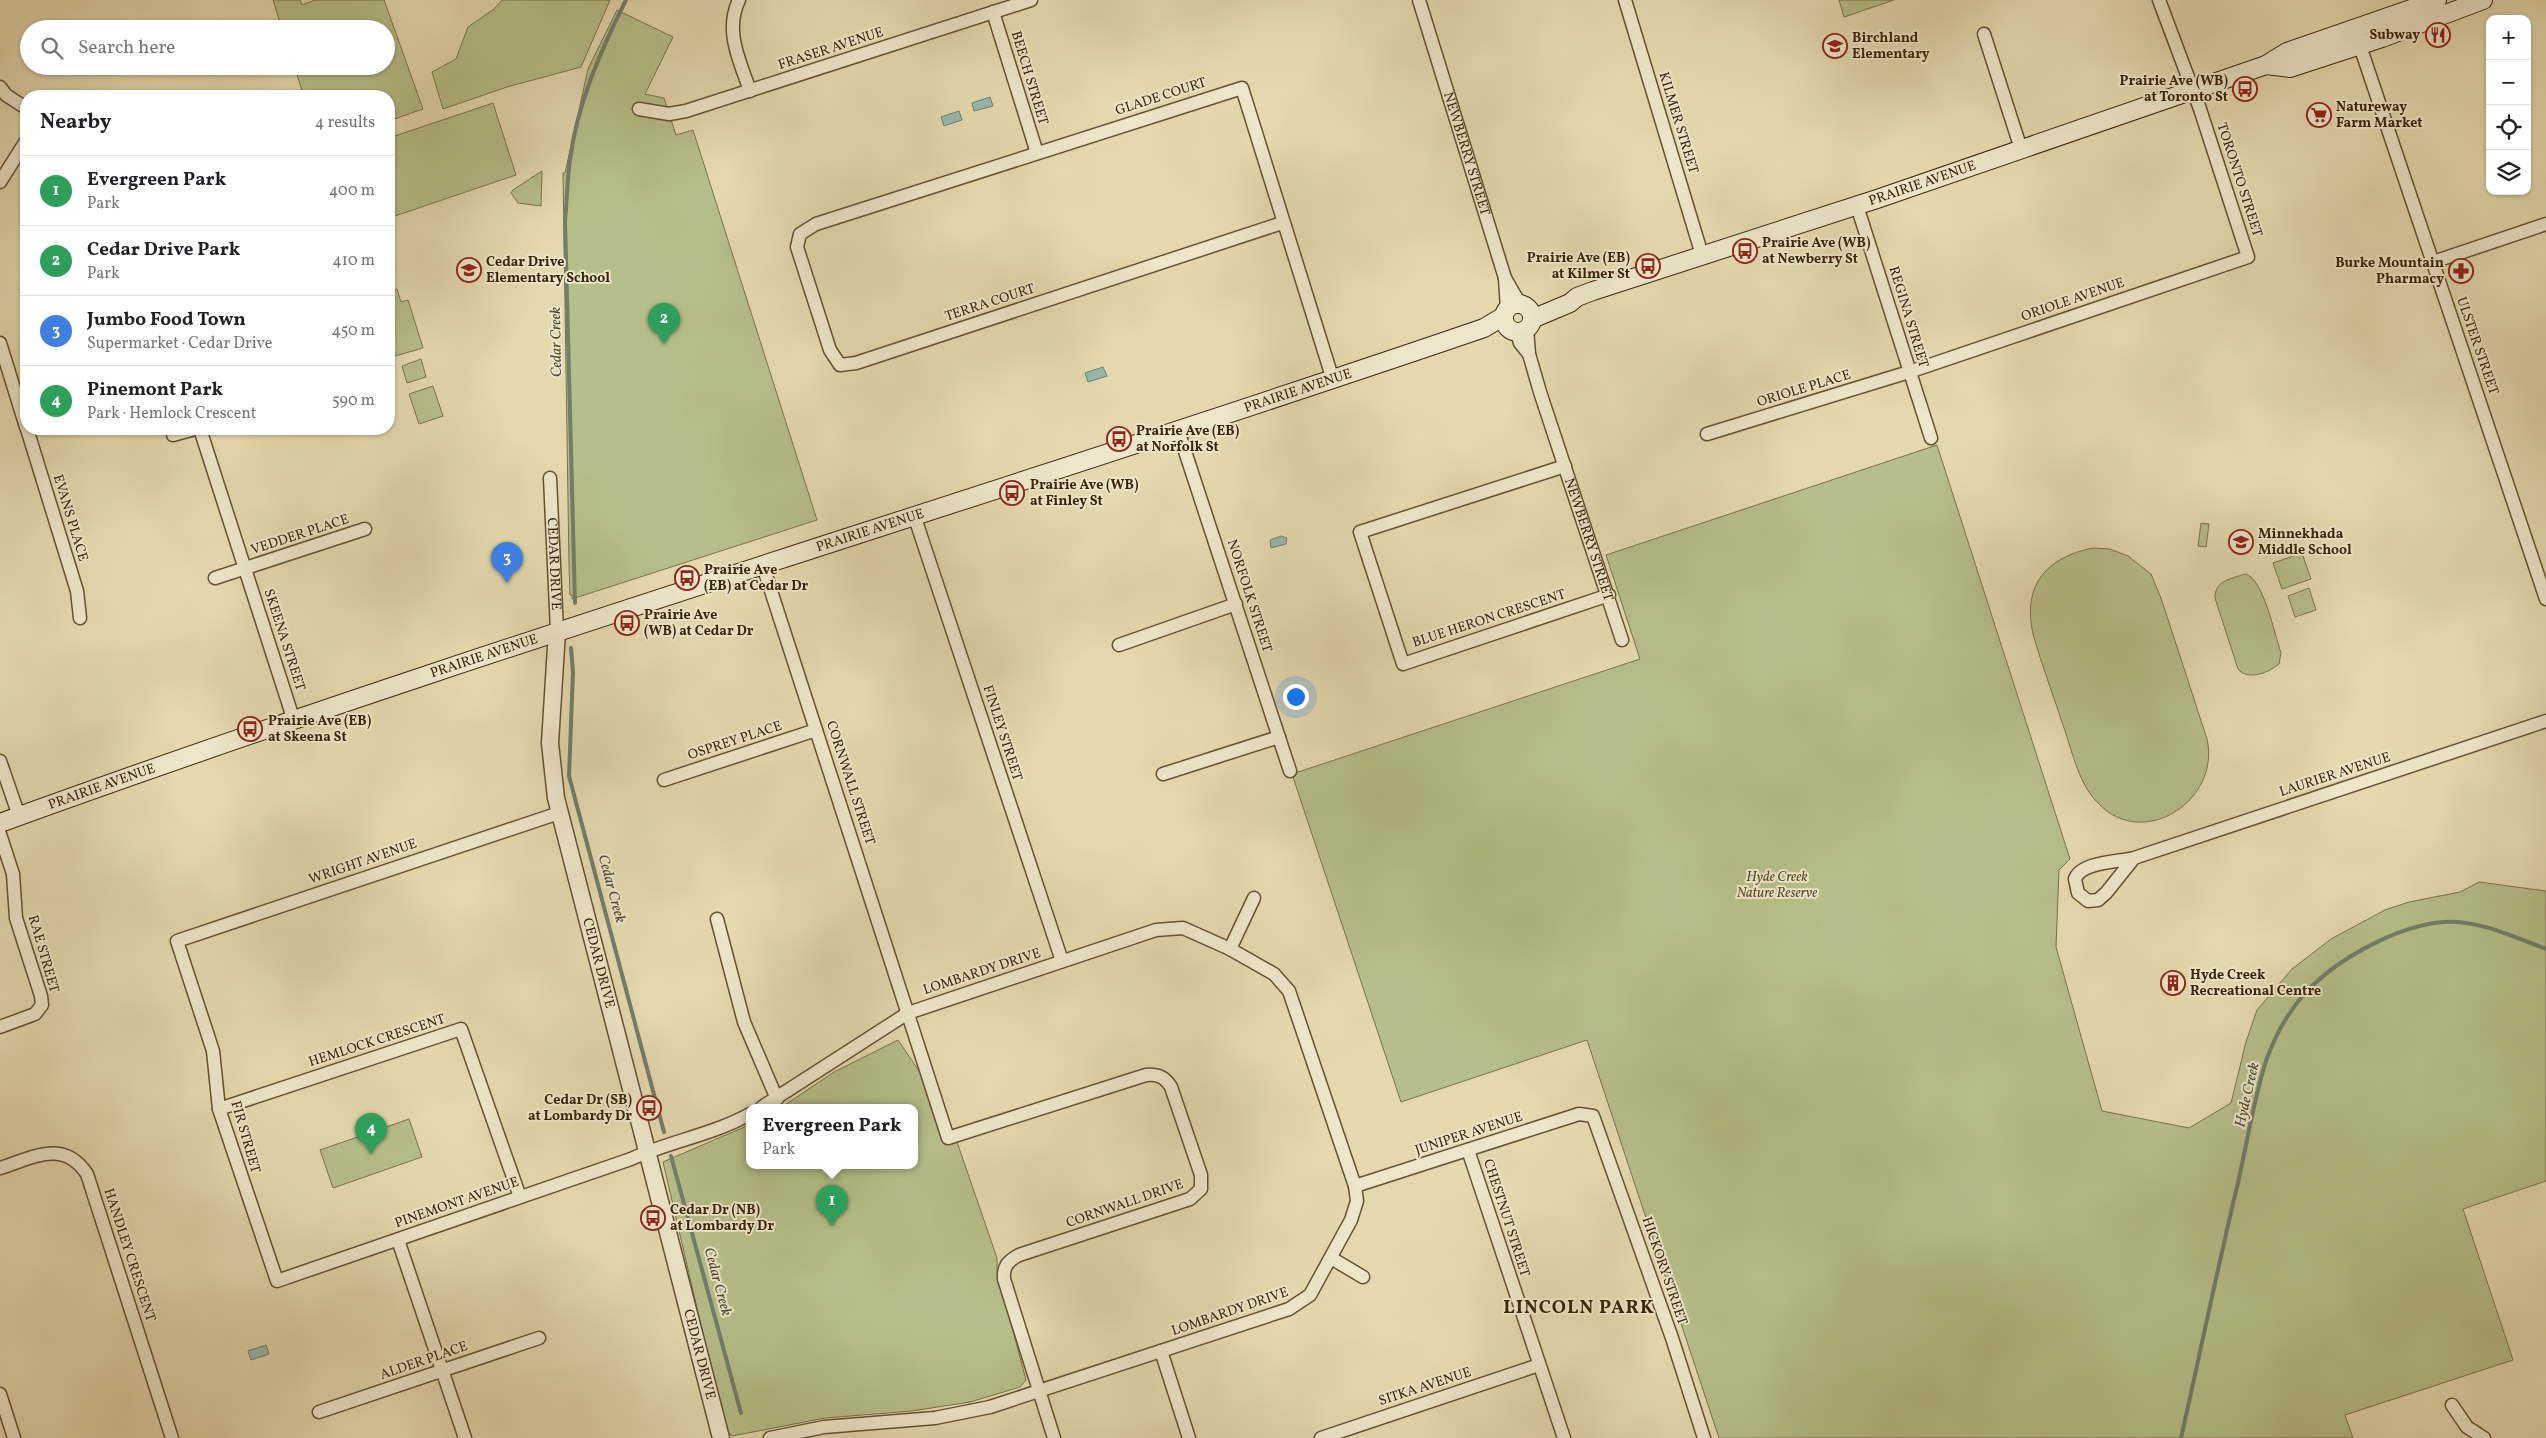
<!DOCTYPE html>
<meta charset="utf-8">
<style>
:root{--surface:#fff;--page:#f6f6f6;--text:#202124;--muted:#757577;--line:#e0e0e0;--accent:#8f2418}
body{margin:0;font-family:Vollkorn,serif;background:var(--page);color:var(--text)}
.controls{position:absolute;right:15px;top:15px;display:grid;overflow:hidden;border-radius:10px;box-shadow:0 1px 4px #0004}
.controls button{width:45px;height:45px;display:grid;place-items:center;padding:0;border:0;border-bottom:1px solid var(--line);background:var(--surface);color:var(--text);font:25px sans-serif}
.you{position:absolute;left:1295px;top:696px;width:18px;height:18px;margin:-12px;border:4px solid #fff;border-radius:50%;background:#1a73e8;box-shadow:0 0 0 8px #1a73e833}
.badge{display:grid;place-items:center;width:32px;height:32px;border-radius:50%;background:var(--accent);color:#fff;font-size:16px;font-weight:700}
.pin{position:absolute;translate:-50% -41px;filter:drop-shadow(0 1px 2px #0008)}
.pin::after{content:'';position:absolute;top:26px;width:18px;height:15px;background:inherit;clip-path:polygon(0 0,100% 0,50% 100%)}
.popup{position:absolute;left:746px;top:1104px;width:172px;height:65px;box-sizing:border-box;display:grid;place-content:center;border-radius:10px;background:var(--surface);filter:drop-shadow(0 1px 4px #0005);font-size:16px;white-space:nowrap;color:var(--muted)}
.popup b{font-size:19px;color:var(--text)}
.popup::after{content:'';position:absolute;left:50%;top:100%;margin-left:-10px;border:10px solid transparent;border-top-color:var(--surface)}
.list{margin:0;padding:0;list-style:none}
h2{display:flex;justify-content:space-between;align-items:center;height:65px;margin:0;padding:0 20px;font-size:21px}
h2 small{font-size:16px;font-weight:400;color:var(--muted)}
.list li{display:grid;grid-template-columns:32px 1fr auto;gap:15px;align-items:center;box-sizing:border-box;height:70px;padding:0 20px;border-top:1px solid var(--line)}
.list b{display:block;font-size:19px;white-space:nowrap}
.list p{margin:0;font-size:16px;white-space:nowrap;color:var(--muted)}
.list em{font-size:16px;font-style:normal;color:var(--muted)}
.icon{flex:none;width:28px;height:28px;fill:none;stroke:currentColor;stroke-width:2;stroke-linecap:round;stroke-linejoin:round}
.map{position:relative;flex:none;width:2546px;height:1438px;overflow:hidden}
.search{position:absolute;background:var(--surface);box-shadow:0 1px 4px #0004;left:20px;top:20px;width:375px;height:55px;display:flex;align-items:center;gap:12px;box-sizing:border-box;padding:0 18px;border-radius:28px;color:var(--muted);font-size:19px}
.panel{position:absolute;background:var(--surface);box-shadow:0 1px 4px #0004;left:20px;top:90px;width:375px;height:345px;border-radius:20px}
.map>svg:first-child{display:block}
</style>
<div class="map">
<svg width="2546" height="1438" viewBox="0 0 2546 1438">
<rect width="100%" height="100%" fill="#e4d9ae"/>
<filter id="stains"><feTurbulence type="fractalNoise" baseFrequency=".004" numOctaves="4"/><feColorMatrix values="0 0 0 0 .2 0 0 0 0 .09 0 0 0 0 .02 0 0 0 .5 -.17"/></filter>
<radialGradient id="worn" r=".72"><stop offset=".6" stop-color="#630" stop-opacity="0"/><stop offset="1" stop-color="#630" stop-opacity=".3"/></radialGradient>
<!-- green -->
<g fill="#b6bf89" stroke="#787248">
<polygon points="273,0 300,0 302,5 315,0 384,0 423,109 389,121 389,96 304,96 294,66 386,66 386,29 282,29"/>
<polygon points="502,0 610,0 581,67 507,87 443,109 432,72 456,59 468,27 494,9"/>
<polygon points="1839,0 1894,0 1844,17"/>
<polygon points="617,10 673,37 645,94 664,98 676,135 693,130 817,520 572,599 572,595 570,595 569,565 563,173 565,173 588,69"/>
<polygon points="493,103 516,175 389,218 389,138"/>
<polygon points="542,171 541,206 518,203 511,193 513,190"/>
<polygon points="397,289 401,302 408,300 423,348 395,356 389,337 389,291"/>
<polygon points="421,359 426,377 407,383 402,366"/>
<polygon points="433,386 443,416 419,424 409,394"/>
<polygon points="1937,445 2070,859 2059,870 2056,947 2102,1111 2189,1128 2231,1103 2246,1042 2257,1010 2292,969 2331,939 2385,910 2409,902 2460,892 2479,882 2546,891 2546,1181 2463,1209 2513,1360 2345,1415 2353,1438 1719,1438 1587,1040 1401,1102 1292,774 1640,659 1606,555"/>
<polygon points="2201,523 2209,524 2206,547 2198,546"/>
<path d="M 2093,548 L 2110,549 L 2128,556 L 2151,574 L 2161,598 L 2207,739 C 2221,801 2143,850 2099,804 C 2079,785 2073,754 2064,728 C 2054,697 2042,666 2033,634 C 2022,586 2046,557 2093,548 Z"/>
<polygon points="2302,553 2311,579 2282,589 2273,563"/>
<path d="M 2245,574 C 2263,577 2275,636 2281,653 L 2279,664 C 2268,673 2248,681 2238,669 L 2215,598 C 2215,580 2231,579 2245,574 Z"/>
<polygon points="2309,588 2316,610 2295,617 2288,596"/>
<polygon points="898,1040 921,1074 948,1138 957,1142 997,1258 997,1270 1026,1380 1020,1387 970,1402 912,1411 825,1418 732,1436 727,1431 724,1424 663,1162 749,1125 750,1165 914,1165 914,1107 782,1107 834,1072"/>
<polygon points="409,1119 422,1157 333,1188 320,1150"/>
</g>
<!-- water -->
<g fill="#95baaf" stroke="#707e6c">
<polygon points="990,97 993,106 974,111 972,103"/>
<polygon points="959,111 962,120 944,126 941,117"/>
<polygon points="1103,367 1107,376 1088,382 1085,373"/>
<polygon points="1281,536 1287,538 1286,544 1271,548 1270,540"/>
<polygon points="266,1345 269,1354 251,1360 248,1351"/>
</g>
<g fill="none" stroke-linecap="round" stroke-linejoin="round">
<!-- stream -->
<g stroke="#707e6c" stroke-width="4">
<path d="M 575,603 L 565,221 C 567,201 567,180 570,160 C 577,104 601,50 626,0"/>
<polyline points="571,648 573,672 569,776 664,1132"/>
<polyline points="671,1156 741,1413"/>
<path d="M 2181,1438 C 2200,1354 2217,1270 2237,1187 C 2247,1145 2253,1100 2267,1058 C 2276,1034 2290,1009 2308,990 C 2339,958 2399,925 2444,922 C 2479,920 2514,937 2546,949"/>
</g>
<defs>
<g id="minor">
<path d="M 739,0 C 724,31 740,61 750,91"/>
<path id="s1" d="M 1419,0 L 1505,278 L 1507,309"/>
<polyline points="1625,0 1702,255"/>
<polyline points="993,12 1037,153"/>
<polyline points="1984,34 2021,149"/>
<polyline points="2360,46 2546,599"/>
<polyline points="0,87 6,95 26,108"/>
<polyline points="639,109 669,114 686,111 1031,0"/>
<polyline points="0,182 26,141"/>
<polyline points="1857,206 1931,438"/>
<polyline points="1282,223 856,363 840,365 830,350 797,247 800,234 816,224 1242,88 1333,380"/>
<polyline points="2433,262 2546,224"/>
<polyline points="1505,278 1520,304"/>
<path id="s2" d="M 1527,328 L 1529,354 L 1540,392 L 1622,640"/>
<polyline points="1517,332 1520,343 1529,354"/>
<polyline points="0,343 26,427"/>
<polyline points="27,429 77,591 80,618"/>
<polyline points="200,429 294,721"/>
<polyline points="1178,430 1290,771"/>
<polyline points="1707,434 1909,372 2248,257 2200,109 2159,0"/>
<polyline points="173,435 195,429"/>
<polyline points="1565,466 1360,532 1403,664 1609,595"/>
<path id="s3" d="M 550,478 L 557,631"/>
<polyline points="914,515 1062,961"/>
<path d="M 762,563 L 948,1138 L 1146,1075 C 1158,1074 1165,1077 1171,1087 L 1201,1175 L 1201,1189 L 1190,1199 L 1019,1255 C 1008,1261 1003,1266 1004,1279 L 1054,1438"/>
<polyline points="215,578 365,529"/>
<polyline points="1119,645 1236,604"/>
<polyline points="0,761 19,816"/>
<polyline points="1163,774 1279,737"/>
<polyline points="664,780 816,730"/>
<path d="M 559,813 L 177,941 L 213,1051 L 219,1109 L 277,1281 L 631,1159 C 670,1141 712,1135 750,1114"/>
<polyline points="0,834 13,874 16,918 41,996 42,1005 35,1014 0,1027"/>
<path d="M 2134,858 L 2106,893 L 2098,900 L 2088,901 L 2078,893 L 2075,879 C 2081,862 2117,862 2134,858 L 2546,721"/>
<polyline points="717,919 744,1022 777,1099"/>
<polyline points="1230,949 1254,898"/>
<polyline points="762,1107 908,1013 1156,930 1183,928 1230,949 1274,974 1289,991 1355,1186 1357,1201 1351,1220 1310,1295 1289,1309 990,1407 935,1418 824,1427 770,1438"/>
<polyline points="219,1109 461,1029 520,1197"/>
<polyline points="1468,1150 1564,1438"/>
<path d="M 0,1168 C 33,1158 63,1138 87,1174 L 172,1438"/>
<polyline points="1355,1186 1579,1114 1593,1116 1672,1338 1704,1438"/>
<polyline points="398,1240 465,1438"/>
<polyline points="1331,1258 1363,1277"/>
<polyline points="1161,1351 1189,1438"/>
<polyline points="0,1394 14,1438"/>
<polyline points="2452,1405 2467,1427 2484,1438"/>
<polyline points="319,1412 539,1338"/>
<polyline points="1321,1438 1539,1365"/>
</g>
<g id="tertiary">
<path id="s4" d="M 557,631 L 550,743 L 556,798 L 721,1438"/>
</g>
<g id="secondary">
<polyline points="2266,65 2290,68 2382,38 2483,0"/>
<circle cx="1518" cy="318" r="14"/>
<path id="s5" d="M 1532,319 L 1570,303 L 1577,297 L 1593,291 L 1877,199 L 2266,65 L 2287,52 L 2437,0"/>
<path id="s6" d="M 0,823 C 490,645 991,497 1484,328 L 1504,316"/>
</g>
</defs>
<!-- minor casing -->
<use href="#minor" stroke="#645131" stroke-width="15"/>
<!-- tertiary casing -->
<use href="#tertiary" stroke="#645131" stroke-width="19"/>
<!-- secondary casing -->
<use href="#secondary" stroke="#392407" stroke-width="20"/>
<!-- minor -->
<use href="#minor" stroke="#ede6ca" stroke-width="12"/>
<!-- tertiary -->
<use href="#tertiary" stroke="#ede6ca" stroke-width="16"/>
<!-- secondary -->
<use href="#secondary" stroke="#ede6ca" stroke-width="18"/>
</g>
<!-- icons -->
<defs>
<symbol id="restaurant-ring" viewBox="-11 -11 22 22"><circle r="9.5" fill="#ede6ca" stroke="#8f2418" stroke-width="1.5"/><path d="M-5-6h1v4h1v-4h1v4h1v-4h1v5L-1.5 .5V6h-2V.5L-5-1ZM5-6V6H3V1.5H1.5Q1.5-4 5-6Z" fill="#8f2418"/></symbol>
<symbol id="school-ring" viewBox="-11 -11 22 22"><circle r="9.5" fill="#ede6ca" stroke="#8f2418" stroke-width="1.5"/><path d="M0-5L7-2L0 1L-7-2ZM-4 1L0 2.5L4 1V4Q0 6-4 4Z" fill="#8f2418"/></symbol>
<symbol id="bus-ring" viewBox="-11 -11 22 22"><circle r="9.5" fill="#ede6ca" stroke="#8f2418" stroke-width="1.5"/><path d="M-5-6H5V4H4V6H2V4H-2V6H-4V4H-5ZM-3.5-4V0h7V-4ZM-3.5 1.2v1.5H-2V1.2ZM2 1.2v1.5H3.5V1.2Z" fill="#8f2418"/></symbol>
<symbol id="supermarket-ring" viewBox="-11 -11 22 22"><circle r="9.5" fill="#ede6ca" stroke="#8f2418" stroke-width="1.5"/><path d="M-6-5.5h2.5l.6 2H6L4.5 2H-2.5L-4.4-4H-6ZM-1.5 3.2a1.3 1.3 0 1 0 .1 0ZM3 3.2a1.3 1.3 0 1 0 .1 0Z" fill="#8f2418"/></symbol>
<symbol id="pharmacy-ring" viewBox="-11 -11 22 22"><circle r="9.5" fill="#ede6ca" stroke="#8f2418" stroke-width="1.5"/><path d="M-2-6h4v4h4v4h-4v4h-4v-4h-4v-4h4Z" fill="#8f2418"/></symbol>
<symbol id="building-ring" viewBox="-11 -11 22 22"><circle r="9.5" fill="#ede6ca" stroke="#8f2418" stroke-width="1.5"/><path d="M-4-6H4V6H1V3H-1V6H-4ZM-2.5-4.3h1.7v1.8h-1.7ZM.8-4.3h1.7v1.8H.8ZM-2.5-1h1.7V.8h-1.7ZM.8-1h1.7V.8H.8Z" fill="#8f2418"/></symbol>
</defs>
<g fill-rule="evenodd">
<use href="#restaurant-ring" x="2424" y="21" width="28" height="28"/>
<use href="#school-ring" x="1821" y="32" width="28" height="28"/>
<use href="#bus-ring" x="2231" y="75" width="28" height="28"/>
<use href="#supermarket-ring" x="2305" y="101" width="28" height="28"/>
<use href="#bus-ring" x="1731" y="237" width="28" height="28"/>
<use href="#bus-ring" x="1634" y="252" width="28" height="28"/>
<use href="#school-ring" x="455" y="256" width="28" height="28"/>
<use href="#pharmacy-ring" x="2447" y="257" width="28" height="28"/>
<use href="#bus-ring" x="1105" y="425" width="28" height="28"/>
<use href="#bus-ring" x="998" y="479" width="28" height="28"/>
<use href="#school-ring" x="2227" y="528" width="28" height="28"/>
<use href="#bus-ring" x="673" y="564" width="28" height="28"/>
<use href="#bus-ring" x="613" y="609" width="28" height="28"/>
<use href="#bus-ring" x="236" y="715" width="28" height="28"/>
<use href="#building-ring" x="2159" y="969" width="28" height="28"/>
<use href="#bus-ring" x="635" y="1094" width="28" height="28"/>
<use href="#bus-ring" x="639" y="1204" width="28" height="28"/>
</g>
<g text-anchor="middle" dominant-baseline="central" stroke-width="4" stroke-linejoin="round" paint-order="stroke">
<!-- poi labels -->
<g font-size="14" font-weight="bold" fill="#392407" stroke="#ede6ca" text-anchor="start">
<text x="2420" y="35" text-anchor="end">Subway</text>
<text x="1852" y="38">Birchland<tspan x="1852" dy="16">Elementary</tspan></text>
<text x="2228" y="81" text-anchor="end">Prairie Ave (WB)<tspan x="2228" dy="16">at Toronto St</tspan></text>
<text x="2336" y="107">Natureway<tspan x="2336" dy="16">Farm Market</tspan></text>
<text x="1762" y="243">Prairie Ave (WB)<tspan x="1762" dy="16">at Newberry St</tspan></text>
<text x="1630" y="258" text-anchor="end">Prairie Ave (EB)<tspan x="1630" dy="16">at Kilmer St</tspan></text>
<text x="486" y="262">Cedar Drive<tspan x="486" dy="16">Elementary School</tspan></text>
<text x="2444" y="263" text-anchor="end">Burke Mountain<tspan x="2444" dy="16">Pharmacy</tspan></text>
<text x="1136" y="431">Prairie Ave (EB)<tspan x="1136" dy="16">at Norfolk St</tspan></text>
<text x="1030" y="485">Prairie Ave (WB)<tspan x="1030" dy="16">at Finley St</tspan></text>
<text x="2258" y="534">Minnekhada<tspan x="2258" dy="16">Middle School</tspan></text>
<text x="704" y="570">Prairie Ave<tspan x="704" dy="16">(EB) at Cedar Dr</tspan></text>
<text x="644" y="615">Prairie Ave<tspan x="644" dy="16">(WB) at Cedar Dr</tspan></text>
<text x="268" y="721">Prairie Ave (EB)<tspan x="268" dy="16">at Skeena St</tspan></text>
<text x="2190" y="975">Hyde Creek<tspan x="2190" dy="16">Recreational Centre</tspan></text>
<text x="632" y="1100" text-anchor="end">Cedar Dr (SB)<tspan x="632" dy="16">at Lombardy Dr</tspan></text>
<text x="670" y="1210">Cedar Dr (NB)<tspan x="670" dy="16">at Lombardy Dr</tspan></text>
</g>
<!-- street labels -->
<g font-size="14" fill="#392407" stroke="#ede6ca">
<text transform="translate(831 49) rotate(-18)">FRASER AVENUE</text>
<text transform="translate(1029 78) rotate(73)">BEECH STREET</text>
<text transform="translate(1161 97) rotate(-18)">GLADE COURT</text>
<text transform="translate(1678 123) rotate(73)">KILMER STREET</text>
<text stroke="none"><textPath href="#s1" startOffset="161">NEWBERRY STREET</textPath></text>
<text transform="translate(2239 180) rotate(72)">TORONTO STREET</text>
<text stroke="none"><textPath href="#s5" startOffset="414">PRAIRIE AVENUE</textPath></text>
<text transform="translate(2073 300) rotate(-19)">ORIOLE AVENUE</text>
<text transform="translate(990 303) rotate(-18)">TERRA COURT</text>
<text transform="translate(1908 317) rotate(73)">REGINA STREET</text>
<text transform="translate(2477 346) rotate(71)">ULSTER STREET</text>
<text transform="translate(1804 389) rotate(-17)">ORIOLE PLACE</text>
<text stroke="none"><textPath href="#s6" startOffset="1368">PRAIRIE AVENUE</textPath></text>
<text transform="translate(70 518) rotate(73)">EVANS PLACE</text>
<text stroke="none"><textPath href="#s6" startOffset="918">PRAIRIE AVENUE</textPath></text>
<text transform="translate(300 535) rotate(-18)">VEDDER PLACE</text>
<text stroke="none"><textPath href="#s2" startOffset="221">NEWBERRY STREET</textPath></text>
<text stroke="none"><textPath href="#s3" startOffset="86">CEDAR DRIVE</textPath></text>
<text transform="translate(1249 596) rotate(72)">NORFOLK STREET</text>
<text transform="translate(1489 619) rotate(-18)">BLUE HERON CRESCENT</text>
<text transform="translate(284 640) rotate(72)">SKEENA STREET</text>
<text stroke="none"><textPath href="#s6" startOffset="512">PRAIRIE AVENUE</textPath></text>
<text transform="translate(1002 733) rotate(72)">FINLEY STREET</text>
<text transform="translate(735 741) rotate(-18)">OSPREY PLACE</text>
<text transform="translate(2335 775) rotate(-18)">LAURIER AVENUE</text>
<text transform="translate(850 783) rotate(72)">CORNWALL STREET</text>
<text stroke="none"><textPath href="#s6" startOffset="108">PRAIRIE AVENUE</textPath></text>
<text transform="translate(363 862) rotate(-19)">WRIGHT AVENUE</text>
<text transform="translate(43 954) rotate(74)">RAE STREET</text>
<text stroke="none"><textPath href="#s4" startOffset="338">CEDAR DRIVE</textPath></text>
<text transform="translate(982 972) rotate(-18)">LOMBARDY DRIVE</text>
<text transform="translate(377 1041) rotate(-18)">HEMLOCK CRESCENT</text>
<text transform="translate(1469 1134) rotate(-18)">JUNIPER AVENUE</text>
<text transform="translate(245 1137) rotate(74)">FIR STREET</text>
<text transform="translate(457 1203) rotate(-19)">PINEMONT AVENUE</text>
<text transform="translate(1125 1204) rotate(-19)">CORNWALL DRIVE</text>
<text transform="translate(1506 1218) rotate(72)">CHESTNUT STREET</text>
<text transform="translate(129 1255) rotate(72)">HANDLEY CRESCENT</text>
<text transform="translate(1664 1271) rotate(71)">HICKORY STREET</text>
<text transform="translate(1230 1312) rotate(-19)">LOMBARDY DRIVE</text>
<text stroke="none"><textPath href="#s4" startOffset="742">CEDAR DRIVE</textPath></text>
<text transform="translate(424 1361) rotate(-19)">ALDER PLACE</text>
<text transform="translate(1425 1387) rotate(-18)">SITKA AVENUE</text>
</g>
<!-- park labels -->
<g font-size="14" font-style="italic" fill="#584b28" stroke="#ede6ca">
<text x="1777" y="877">Hyde Creek<tspan x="1777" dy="16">Nature Reserve</tspan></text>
</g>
<!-- water labels -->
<g font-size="15" font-style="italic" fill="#504a31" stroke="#ede6ca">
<text transform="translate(557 342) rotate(-91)">Cedar Creek</text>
<text transform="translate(611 889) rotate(75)">Cedar Creek</text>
<text transform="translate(2248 1095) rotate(-77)">Hyde Creek</text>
<text transform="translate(717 1282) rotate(75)">Cedar Creek</text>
</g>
<!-- district labels -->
<g font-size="19" font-weight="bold" letter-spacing="1" fill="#392407" stroke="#ede6ca">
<text x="1579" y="1308">LINCOLN PARK</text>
</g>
</g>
<rect width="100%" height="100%" filter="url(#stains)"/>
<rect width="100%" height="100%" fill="url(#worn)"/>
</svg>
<div class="controls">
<button>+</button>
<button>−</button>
<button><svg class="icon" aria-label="locate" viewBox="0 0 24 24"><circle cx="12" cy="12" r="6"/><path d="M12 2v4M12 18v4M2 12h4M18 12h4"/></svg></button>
<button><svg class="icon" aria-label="layers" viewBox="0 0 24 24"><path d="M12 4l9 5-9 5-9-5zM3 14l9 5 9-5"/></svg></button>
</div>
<div class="you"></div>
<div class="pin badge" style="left:832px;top:1226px;background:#2e9e5b">1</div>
<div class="popup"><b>Evergreen Park</b>Park</div>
<div class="pin badge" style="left:664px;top:344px;background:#2e9e5b">2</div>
<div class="pin badge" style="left:507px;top:583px;background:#3f7fe0">3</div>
<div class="pin badge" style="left:371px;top:1154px;background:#2e9e5b">4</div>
<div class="search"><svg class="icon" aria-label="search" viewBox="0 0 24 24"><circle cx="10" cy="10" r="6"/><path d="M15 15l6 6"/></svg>Search here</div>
<section class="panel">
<h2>Nearby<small>4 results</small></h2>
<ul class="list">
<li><span class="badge" style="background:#2e9e5b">1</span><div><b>Evergreen Park</b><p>Park</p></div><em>400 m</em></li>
<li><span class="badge" style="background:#2e9e5b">2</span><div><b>Cedar Drive Park</b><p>Park</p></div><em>410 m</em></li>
<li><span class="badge" style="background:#3f7fe0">3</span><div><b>Jumbo Food Town</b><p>Supermarket · Cedar Drive</p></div><em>450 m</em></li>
<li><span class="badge" style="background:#2e9e5b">4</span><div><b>Pinemont Park</b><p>Park · Hemlock Crescent</p></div><em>590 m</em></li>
</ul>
</section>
</div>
